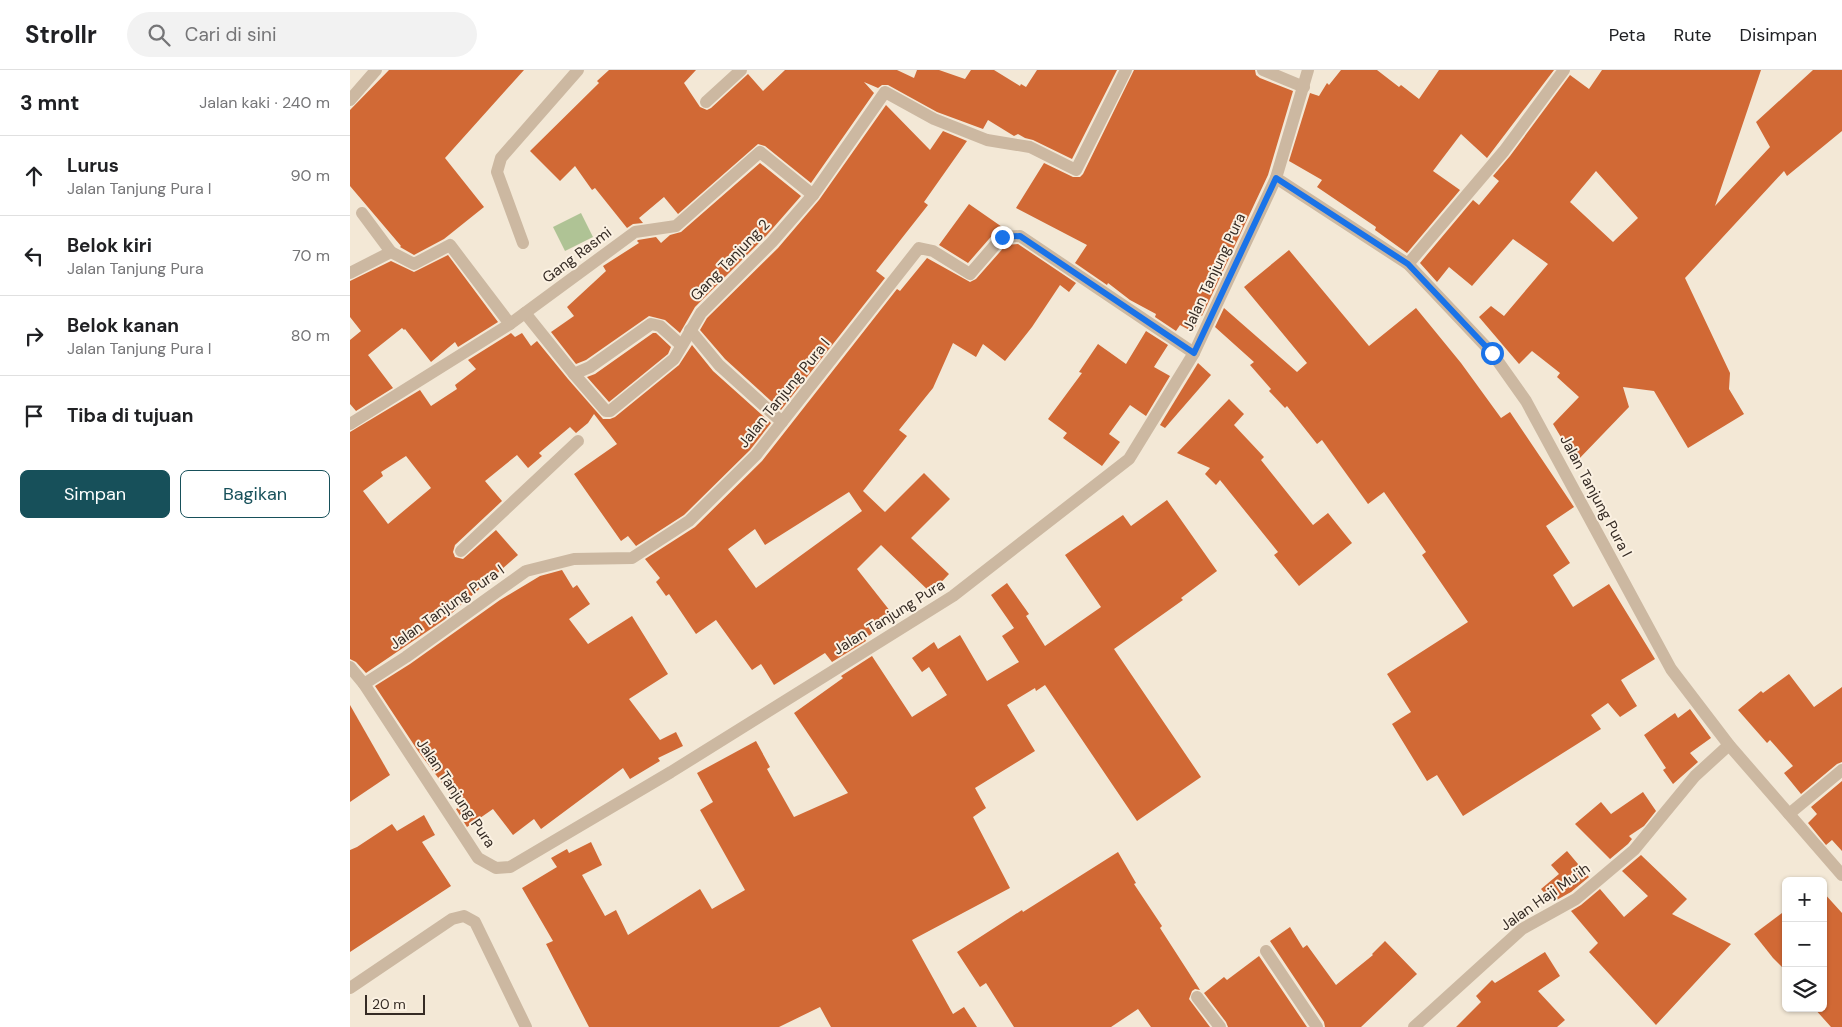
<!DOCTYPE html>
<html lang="id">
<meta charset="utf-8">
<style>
:root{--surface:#fff;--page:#f2f2f2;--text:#202124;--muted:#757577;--line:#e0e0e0;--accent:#17505a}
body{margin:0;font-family:"DM Sans",sans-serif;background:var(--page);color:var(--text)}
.controls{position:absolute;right:15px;bottom:15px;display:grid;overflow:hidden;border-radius:8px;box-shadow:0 1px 4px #0004}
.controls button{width:45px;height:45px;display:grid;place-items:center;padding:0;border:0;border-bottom:1px solid var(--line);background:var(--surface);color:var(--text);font:25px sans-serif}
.scale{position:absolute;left:15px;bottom:12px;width:60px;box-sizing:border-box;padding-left:5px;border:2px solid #352b24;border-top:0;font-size:14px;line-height:18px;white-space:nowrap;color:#352b24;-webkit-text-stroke:4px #fbf1e2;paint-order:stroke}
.stop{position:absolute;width:15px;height:15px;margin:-11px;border:4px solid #1a73e8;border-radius:50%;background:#fff}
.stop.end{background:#1a73e8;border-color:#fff;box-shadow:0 1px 5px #0008}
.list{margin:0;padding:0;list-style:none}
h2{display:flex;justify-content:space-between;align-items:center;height:65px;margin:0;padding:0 20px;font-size:21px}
h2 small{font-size:16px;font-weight:400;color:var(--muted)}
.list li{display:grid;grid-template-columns:32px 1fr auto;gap:15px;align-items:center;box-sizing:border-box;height:80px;padding:0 20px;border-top:1px solid var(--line)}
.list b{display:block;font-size:19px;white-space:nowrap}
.list p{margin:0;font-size:16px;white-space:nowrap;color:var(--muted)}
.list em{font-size:16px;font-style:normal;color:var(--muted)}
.actions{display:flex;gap:10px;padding:15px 20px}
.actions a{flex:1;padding:11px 0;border:1px solid var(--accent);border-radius:8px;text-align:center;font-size:18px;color:var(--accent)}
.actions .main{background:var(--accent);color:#fff}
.icon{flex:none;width:28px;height:28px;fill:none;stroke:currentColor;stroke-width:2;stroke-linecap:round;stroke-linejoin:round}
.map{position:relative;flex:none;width:1492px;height:957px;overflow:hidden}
header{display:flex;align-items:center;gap:30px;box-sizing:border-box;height:70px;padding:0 25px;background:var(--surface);border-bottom:1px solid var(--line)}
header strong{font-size:24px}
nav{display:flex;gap:28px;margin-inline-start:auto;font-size:18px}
.search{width:350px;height:45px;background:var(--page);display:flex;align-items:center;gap:12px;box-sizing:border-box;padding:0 18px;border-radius:28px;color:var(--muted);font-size:19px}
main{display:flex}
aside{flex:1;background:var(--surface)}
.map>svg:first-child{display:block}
</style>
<header>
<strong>Strollr</strong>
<div class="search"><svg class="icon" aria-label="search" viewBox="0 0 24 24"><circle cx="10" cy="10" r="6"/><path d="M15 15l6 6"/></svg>Cari di sini</div>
<nav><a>Peta</a><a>Rute</a><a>Disimpan</a></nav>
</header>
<main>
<aside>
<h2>3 mnt<small>Jalan kaki · 240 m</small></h2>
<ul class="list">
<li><svg class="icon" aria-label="ahead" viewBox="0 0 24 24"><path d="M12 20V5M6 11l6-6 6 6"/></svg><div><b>Lurus</b><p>Jalan Tanjung Pura I</p></div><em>90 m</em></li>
<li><svg class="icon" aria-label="left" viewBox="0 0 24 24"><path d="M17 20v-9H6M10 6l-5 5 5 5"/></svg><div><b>Belok kiri</b><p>Jalan Tanjung Pura</p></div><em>70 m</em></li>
<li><svg class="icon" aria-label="right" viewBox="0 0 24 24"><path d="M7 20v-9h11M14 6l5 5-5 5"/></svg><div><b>Belok kanan</b><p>Jalan Tanjung Pura I</p></div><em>80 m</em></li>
<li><svg class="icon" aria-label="arrive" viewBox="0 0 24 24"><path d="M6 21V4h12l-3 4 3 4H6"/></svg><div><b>Tiba di tujuan</b></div></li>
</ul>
<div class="actions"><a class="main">Simpan</a><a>Bagikan</a></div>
</aside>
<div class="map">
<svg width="1492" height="957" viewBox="0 0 1492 957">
<rect width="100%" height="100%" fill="#f3e8d6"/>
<!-- green -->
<polygon fill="#afc395" points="231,143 243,167 215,181 203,157"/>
<!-- building -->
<g fill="#d16935" fill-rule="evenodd">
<polygon points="39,0 174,0 95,88 134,137 94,169 64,185 50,177 51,176 0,116 0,40"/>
<polygon points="259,0 346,0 334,13 350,37 357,40 361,38 398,4 413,21 435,0 547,0 564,8 567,0 589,0 615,9 621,0 644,0 670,16 671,14 676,17 687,0 767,0 722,89 683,70 675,68 668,64 664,66 638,50 633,59 587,42 538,15 532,15 528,18 514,12 524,23 461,113 415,76 408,74 328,144 314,127 289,148 293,153 283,154 277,158 245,118 242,120 225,96 210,111 180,81 249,13 247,11"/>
<polygon points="784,0 905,0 906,5 910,8 943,21 918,105 852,246 851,245 843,262 830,255 826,261 805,247 806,244 780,230 758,213 757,215 725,193 737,175 666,138 694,93 723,107 730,107 733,104"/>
<polygon points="991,0 1027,0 1049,17 1051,15 1069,29 1089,0 1204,0 1137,88 1111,64 1083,101 1110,120 1057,183 1025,160 1026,157 967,117 972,110 939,91 960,23 969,26 977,13 979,15"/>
<path d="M 1252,0 L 1411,0 L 1365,136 L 1420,77 L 1406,52 L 1463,0 L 1492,0 L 1492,61 L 1437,106 L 1434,101 L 1335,208 L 1380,303 L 1379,319 L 1394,344 L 1338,378 L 1304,321 L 1273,317 L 1279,337 L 1226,392 L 1203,354 L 1229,327 L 1207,307 L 1210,303 L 1182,281 L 1169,294 L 1129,247 L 1141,236 L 1154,246 L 1198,194 L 1163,169 L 1122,216 L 1099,197 L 1087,212 L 1070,193 L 1123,130 L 1129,135 L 1149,111 L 1143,106 L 1160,86 L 1220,5 L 1239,19 ZM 1246,101 L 1288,148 L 1263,172 L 1220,132 Z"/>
<polygon points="536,35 580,80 593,61 617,71 574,132 578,135 526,201 535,208 431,340 375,289 350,260 357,248 428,178 469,130"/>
<polygon points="410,93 451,126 416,166 345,237 330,263 315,250 299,246 236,290 226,294 201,262 224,246 217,237 256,201 253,196 289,173 287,171 288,170 306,167 311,173 320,165 331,162"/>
<polygon points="619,134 655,159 646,161 618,193 589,175"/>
<path d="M 668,174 L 726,213 L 719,222 L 710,215 L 682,257 L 655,291 L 633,274 L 626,287 L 603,273 L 583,318 L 549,360 L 557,366 L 513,421 L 535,442 L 574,403 L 600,429 L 561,468 L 599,504 L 581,523 L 531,475 L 507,499 L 544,546 L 515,569 L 516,571 L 482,592 L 475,583 L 424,615 L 411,594 L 402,600 L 366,550 L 346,564 L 319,524 L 316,526 L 306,512 L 310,508 L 295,489 L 345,457 L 412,391 L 547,219 L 550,221 L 577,188 L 620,212 L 626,209 L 656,175 ZM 499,422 L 512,441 L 406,518 L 378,479 L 405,459 L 415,475 Z"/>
<polygon points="939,180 1019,276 1066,238 1111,293 1151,348 1160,342 1224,437 1196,456 1220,493 1203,505 1223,537 1259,514 1305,589 1271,610 1287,636 1270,647 1258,633 1241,645 1251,659 1113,746 1087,705 1077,711 1042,654 1061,642 1037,604 1118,552 1072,485 1076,482 1067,469 1034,422 1018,434 972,370 967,374 937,336 935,338 919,321 921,319 900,295 904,292 865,257 874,238 947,302 957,293 894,217"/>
<polygon points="98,185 148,252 108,277 105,272 81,292 55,259 54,260 52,258 18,285 43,318 6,341 0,334 0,270 11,261 0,247 0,211 41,191 64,202"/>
<polygon points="796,261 818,275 804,297 820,306 796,346 780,335 759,364 770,372 752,396 713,368 717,363 698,349 732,303 729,302 748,274 776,294"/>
<path d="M 161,263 L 165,267 L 172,263 L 181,276 L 187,271 L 218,309 L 253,349 L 260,349 L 265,347 L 329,295 L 342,275 L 363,301 L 421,353 L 400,380 L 334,445 L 286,476 L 278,466 L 271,471 L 224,404 L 267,374 L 244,344 L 238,353 L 226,363 L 220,357 L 189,383 L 192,386 L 178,398 L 167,385 L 135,411 L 152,431 L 105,475 L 103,482 L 105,487 L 113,489 L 146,460 L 168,485 L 94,550 L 16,603 L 6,592 L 0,589 L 0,362 L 70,320 L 81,336 L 107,319 L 105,315 L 126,299 L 118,290 ZM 56,386 L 81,418 L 38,454 L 13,421 L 33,406 L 31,402 Z"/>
<polygon points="303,263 306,263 321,277 318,284 259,332 237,307 245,304"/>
<polygon points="848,293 861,305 815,358 810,355"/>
<polygon points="879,329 894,344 884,355 914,387 911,390 963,455 978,443 1002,473 949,516 924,485 928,482 870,410 866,415 855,404 860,398 827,383"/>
<polygon points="817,430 867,501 831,528 833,530 764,579 851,707 787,751 695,615 686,621 685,618 657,635 685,681 625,718 636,738 623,747 660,818 562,870 603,944 614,937 627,957 481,957 470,937 429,957 239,957 196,874 203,871 172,818 207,797 201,788 217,779 219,783 241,772 252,795 232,805 255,846 266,840 278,865 350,819 362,839 395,820 350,740 363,732 347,703 406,671 420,697 417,699 444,747 498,723 444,643 493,608 491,606 522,586 562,647 597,625 579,597 572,602 562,588 584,572 588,579 610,565 637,611 669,592 652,566 664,558 641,525 657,513 679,544 676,546 695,576 751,537 715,485 773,445 781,456"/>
<polygon points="212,500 223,518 227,515 240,534 219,549 238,574 282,546 318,604 279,629 310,670 326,662 333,676 308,688 310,691 280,709 273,698 191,759 184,749 163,765 143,739 117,757 106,739 110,737 68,681 25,616 60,594 150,530 190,506"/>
<polygon points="1439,604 1464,637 1492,617 1492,692 1487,694 1451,724 1434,703 1443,696 1420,670 1417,673 1388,640 1411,621 1413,623"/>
<polygon points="0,635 40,705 0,732"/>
<polygon points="1340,639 1361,668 1340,683 1348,692 1323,714 1313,700 1316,698 1294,665 1325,643 1328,648"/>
<polygon points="1492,711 1492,781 1482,770 1476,775 1458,753 1467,744 1461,737"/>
<polygon points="1293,722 1306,741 1294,756 1279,766 1282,769 1278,774 1260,789 1225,754 1251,732 1261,744"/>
<polygon points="74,745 85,765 72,772 101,816 0,882 0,780 7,777 42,754 47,761"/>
<polygon points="1217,781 1239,807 1221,822 1203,832 1191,819 1209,804 1201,795"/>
<polygon points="768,782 786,813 784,814 812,856 810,858 850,920 845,919 842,921 839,929 860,957 801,957 788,939 761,957 664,957 636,913 630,917 607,882 672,840 673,842"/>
<polygon points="1291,785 1337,829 1322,844 1381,874 1306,955 1239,882 1248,873 1221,841 1231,835 1250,819 1274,847 1298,826 1272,801"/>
<polygon points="1473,822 1492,843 1492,957 1481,957 1464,938 1473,938"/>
<polygon points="1436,840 1436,901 1423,888 1404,864"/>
<polygon points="940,857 953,878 957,875 986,915 1023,885 1022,884 1035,871 1067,904 1011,957 975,957 974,952 920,871"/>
<polygon points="1195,882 1210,906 1188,921 1215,950 1207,957 1106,957 1131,932 1126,926 1142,910 1145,913"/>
<polygon points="909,886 957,957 878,957 876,952 854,923 874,907 877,910"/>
</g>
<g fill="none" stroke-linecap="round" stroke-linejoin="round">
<!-- minor -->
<g stroke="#ccb8a1" stroke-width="12">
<polyline points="913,0 954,17"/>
<polyline points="0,30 26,0"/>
<polyline points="356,32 391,0"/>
<polyline points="12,143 41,182"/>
<polyline points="173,173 147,102 151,88 228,0"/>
<polyline points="1058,194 1154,81 1214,0"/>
<polyline points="0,203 41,182 64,194 100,175 160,254"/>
<polyline points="175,243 224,304 240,297 301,254 310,256 331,275"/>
<polyline points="340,260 369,295 432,352"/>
<polyline points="224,304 256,341 260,341 324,289 351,243 422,172 463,125 535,22 584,49 637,70 680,77 726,100 776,0"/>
<polyline points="0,354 160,254 285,162 326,156 410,82 463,125"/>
<polyline points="111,481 228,371"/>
<polyline points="14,614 56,587 176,501 224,489 282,488 339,451 406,385 569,178 583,181 620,204 652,167 670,166 844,283"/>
<polyline points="1439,744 1492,700"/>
<polyline points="916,881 967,957"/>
<polyline points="0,918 102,849 114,846 125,852 176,957"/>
<polyline points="847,927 870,957"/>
<polyline points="1064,957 1172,859 1226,829 1284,780 1345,706 1379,675"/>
</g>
<!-- tertiary -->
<g stroke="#ccb8a1" stroke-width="12">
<polyline points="926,108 1058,194 1142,283 1176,331 1321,599 1379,675 1492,805"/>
<polyline points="0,597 14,614 128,788 146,798 160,797 321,702 603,526 779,389 844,283 926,108 958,0"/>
</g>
</g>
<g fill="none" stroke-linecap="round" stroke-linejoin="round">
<!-- route -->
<polyline stroke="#1a73e8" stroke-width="6" points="652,167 670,166 844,283 926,108 1058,194 1142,283"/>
</g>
<g text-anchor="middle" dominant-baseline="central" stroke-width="4" stroke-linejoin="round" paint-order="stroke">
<!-- street labels -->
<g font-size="15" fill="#352b24" stroke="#fbf1e2">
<text transform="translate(227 185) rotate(-37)">Gang Rasmi</text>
<text transform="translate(380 190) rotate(-46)">Gang Tanjung 2</text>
<text transform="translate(864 202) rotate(-65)">Jalan Tanjung Pura</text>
<text transform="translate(434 323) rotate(-51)">Jalan Tanjung Pura I</text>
<text transform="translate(1246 426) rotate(62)">Jalan Tanjung Pura I</text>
<text transform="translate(97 537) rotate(-35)">Jalan Tanjung Pura I</text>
<text transform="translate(539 547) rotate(-32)">Jalan Tanjung Pura</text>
<text transform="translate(106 723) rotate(56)">Jalan Tanjung Pura</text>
<text transform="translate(1195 827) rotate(-35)">Jalan Haji Mu'ih</text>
</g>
</g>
</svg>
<div class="controls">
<button>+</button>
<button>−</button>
<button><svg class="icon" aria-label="layers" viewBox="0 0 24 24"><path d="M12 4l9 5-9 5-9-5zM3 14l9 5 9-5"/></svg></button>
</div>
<div class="scale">20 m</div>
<div class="stop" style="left:1142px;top:283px"></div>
<div class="stop end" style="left:652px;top:167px"></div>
</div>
</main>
